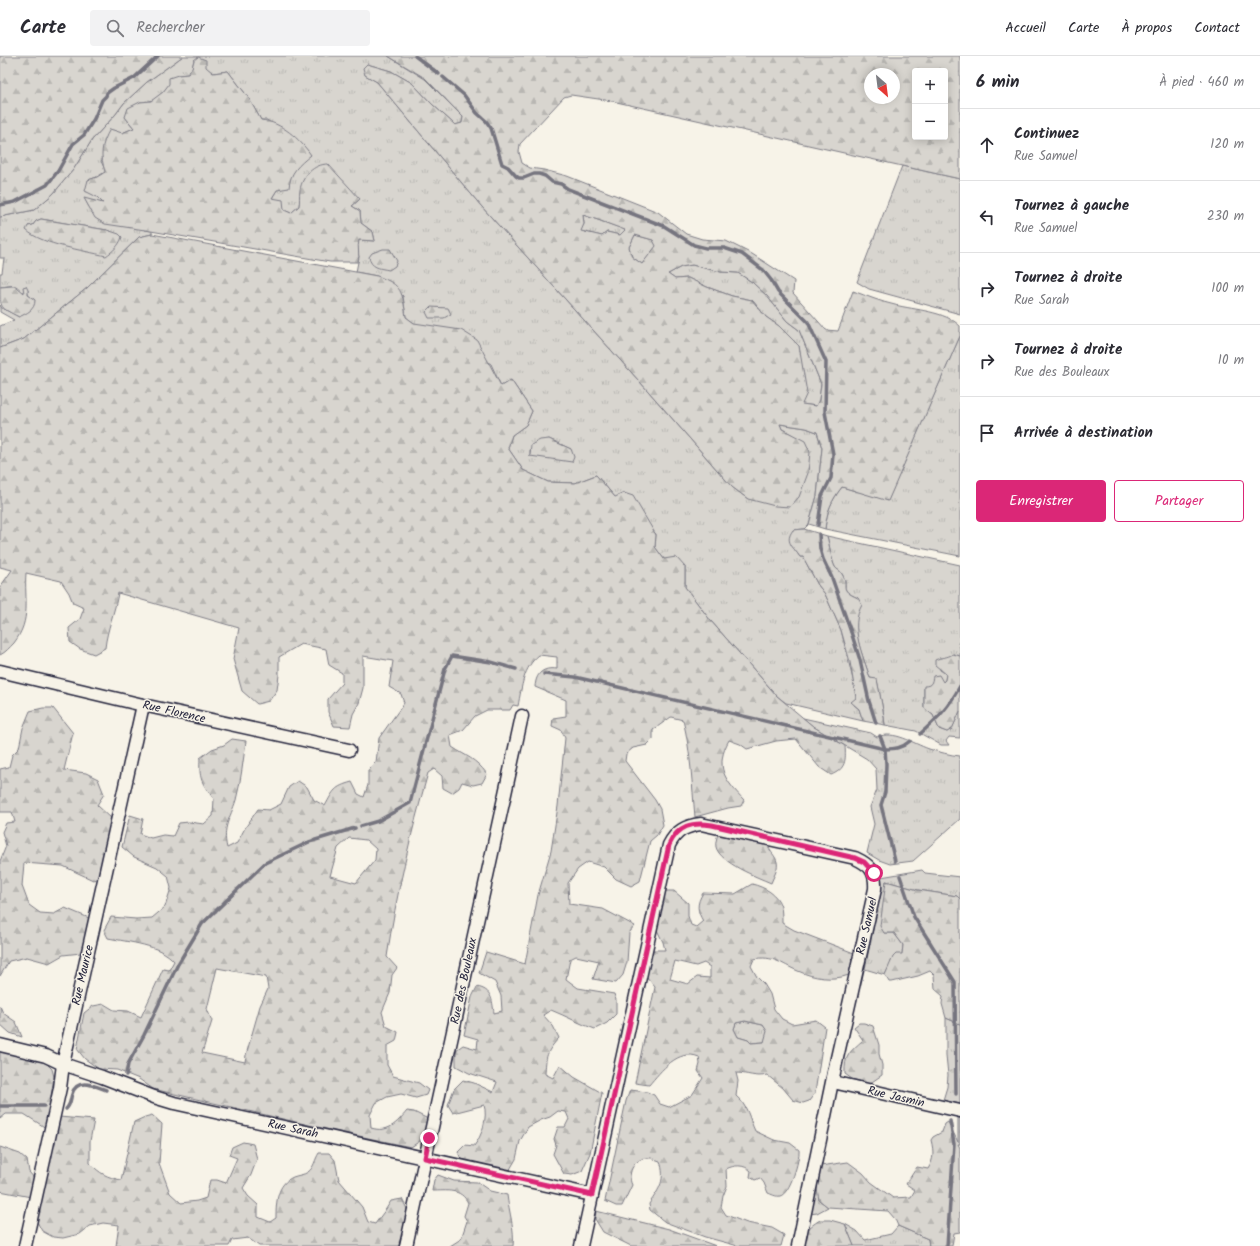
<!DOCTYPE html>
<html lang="fr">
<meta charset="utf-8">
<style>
:root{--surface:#fff;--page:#f2f2f3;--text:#2b2b33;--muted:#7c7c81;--line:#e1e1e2;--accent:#db2777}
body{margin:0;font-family:Kalam,sans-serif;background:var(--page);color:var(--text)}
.controls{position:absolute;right:12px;top:12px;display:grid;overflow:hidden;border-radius:4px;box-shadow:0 2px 10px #0003}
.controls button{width:36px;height:36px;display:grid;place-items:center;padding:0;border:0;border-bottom:1px solid var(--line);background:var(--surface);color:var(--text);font:20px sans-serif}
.compass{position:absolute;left:864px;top:12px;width:36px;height:36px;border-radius:50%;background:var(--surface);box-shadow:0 2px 10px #0003;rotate:152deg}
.stop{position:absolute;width:12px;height:12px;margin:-9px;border:3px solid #db2777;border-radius:50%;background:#fff}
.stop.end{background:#db2777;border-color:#fff;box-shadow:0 1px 4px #0008}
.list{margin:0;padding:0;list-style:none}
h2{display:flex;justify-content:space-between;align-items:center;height:52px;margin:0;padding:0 16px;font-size:17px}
h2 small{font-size:13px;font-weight:400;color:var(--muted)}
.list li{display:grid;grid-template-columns:26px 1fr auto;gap:12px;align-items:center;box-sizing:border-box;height:72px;padding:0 16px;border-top:1px solid var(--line)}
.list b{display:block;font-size:15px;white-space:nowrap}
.list p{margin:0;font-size:13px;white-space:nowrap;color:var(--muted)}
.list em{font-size:13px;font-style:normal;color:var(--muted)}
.actions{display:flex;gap:8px;padding:12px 16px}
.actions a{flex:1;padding:9px 0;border:1px solid var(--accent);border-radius:4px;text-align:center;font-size:14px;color:var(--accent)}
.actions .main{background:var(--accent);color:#fff}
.icon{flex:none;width:22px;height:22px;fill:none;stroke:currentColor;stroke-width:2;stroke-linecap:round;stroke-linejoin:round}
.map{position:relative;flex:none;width:960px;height:1190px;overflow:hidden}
header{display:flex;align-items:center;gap:24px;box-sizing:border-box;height:56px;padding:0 20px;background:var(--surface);border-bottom:1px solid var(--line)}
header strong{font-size:19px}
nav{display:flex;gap:22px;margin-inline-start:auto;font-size:14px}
.search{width:280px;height:36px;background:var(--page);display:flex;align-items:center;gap:10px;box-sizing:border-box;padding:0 14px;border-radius:4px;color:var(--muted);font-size:15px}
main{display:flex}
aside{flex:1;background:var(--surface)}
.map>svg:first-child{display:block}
</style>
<header>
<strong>Carte</strong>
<div class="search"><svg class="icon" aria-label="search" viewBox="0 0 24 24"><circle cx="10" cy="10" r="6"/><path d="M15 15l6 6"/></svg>Rechercher</div>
<nav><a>Accueil</a><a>Carte</a><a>À propos</a><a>Contact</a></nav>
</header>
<main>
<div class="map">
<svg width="960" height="1190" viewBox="0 0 960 1190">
<defs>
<pattern id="grass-tufts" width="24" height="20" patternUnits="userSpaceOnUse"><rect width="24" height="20" fill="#d8d5cf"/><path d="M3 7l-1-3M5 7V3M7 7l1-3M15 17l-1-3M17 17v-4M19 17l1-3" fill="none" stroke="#b9b7b3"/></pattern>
<pattern id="forest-firs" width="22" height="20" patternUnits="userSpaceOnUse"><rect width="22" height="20" fill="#d8d5cf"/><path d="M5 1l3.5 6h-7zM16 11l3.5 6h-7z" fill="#b9b7b3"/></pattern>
</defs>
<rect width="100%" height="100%" fill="#f7f3e8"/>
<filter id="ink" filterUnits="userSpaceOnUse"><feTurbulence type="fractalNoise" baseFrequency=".025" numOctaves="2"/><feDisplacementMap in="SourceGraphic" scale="8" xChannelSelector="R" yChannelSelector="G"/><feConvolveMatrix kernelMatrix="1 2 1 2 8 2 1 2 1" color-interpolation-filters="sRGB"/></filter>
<g filter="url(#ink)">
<!-- grass -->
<g fill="url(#grass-tufts)" stroke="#7d7c85" fill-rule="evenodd">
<path d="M 183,0 L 388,0 L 425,23 L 463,61 L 462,67 L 455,69 L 432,48 L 412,27 L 391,15 L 367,8 L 365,19 L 377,26 L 482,151 L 649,336 L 732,431 L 748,443 L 793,379 L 782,373 L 780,368 L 806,372 L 817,376 L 822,392 L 817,440 L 809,468 L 804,473 L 793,474 L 792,490 L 800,501 L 803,501 L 818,529 L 825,538 L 841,574 L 855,632 L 856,642 L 854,649 L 859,653 L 863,665 L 786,647 L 777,640 L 710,564 L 685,531 L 685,511 L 664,503 L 655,491 L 656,478 L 615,441 L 596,419 L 575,427 L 548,426 L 523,414 L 508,392 L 512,379 L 526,369 L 532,355 L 511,324 L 501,330 L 491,308 L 414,267 L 406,261 L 403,240 L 377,220 L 356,216 L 359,201 L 357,191 L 359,184 L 375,185 L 373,176 L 361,167 L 360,155 L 352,150 L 360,143 L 300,143 L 299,150 L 291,157 L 284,154 L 272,142 L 277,134 L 289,125 L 296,110 L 311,99 L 267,64 L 261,64 L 248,41 L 228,15 L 213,17 L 194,4 L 192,12 L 188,18 L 178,19 C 171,26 159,43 150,45 C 146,46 143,46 140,46 L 125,61 L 134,72 L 122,77 L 101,105 L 106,116 L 97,121 L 88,124 L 97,141 L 104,148 L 85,143 L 89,151 L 145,174 L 152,175 L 152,178 L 139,181 L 87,232 L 24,283 L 0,292 L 0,270 L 14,264 L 0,256 L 0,249 L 2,252 L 19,261 L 35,244 L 28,239 L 28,234 L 24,238 C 21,236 20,233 17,231 C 12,228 5,231 0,231 L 0,217 L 2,217 L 4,202 L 0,202 L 0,161 L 34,154 L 53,138 L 73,114 L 92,84 L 115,59 L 124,47 L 147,26 ZM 41,163 L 107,174 L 28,170 L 33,169 L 36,165 ZM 549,383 L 571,393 L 530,400 L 530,393 Z"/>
<polygon points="902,110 960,123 960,258 869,233 857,226"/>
<polygon points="583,159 598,164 626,174 620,179 607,176 602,180 580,175 584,168"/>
<polygon points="635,179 653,184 657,190 642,208 632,201 629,191"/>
<polygon points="692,209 721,216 738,217 752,226 767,240 787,265 799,274 821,328 819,344 816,350 802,348 802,313 799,290 779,270 766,261 752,244 732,240 707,231 688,222 675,223 668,218 681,211"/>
<path d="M 960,280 L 960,500 L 825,473 C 827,455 831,445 842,431 L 888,444 Z"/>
<path d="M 827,480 L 960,509 L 960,585 L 958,587 L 960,592 L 960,600 L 953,598 L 947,602 L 939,602 L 940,614 L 946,618 L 945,624 L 942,627 L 932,627 L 928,630 L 924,631 L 924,652 L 933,659 L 939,673 L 947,676 L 952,673 L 960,655 L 960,682 L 949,681 L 946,685 L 949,689 L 941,689 L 916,675 L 885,669 L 883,654 L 877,624 L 870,622 C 865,606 858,590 856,573 C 855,563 859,553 858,542 C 837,533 850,531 842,518 C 841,515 837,514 835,511 C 832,506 829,487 827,480 Z"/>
<path d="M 803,662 L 871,677 L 877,681 C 895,674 912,687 929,693 C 939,696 950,699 960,700 L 960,763 L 913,805 L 890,808 L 879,804 L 867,797 L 874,768 L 870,751 L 877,734 L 876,713 L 867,703 L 814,671 Z"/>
<polygon points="922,814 925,817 960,821 960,843 957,840 918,834 886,825 884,877 894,877 903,889 902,899 889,911 885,919 865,913 882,828 881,821"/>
<polygon points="946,962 960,968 960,1048 943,1044 947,1031 948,1019 946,999"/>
<polygon points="745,965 763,969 768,976 764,986 751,987 748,984 738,981 734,973 736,967"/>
<polygon points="818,1122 819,1144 828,1151 817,1157 810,1158"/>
<polygon points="845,1168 857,1175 865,1184 891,1178 898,1170 928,1183 929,1190 854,1190"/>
</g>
<!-- forest -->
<g fill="url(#forest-firs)" stroke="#7d7c85" fill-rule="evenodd">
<polygon points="0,0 183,0 147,26 124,47 115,59 92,84 73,114 53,138 34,154 0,161"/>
<path d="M 388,0 L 960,0 L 960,123 L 612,45 L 571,39 L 564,41 L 520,88 L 519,96 L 522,107 L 530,112 L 544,114 L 567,120 L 658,156 L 686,178 L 702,183 L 726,185 L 752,198 L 794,225 L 793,237 L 826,274 L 838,275 L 853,235 C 867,240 881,246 895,249 C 915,254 945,255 960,270 L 960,280 L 888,445 L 842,431 C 831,445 827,455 825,473 L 809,468 L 817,440 L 822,392 L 817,376 L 806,372 L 780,368 L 782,373 L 805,385 L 810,396 L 808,417 L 799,441 L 790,451 L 775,450 L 748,443 L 732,431 L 649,336 L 482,151 L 377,26 L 365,19 L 363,12 L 367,8 L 391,15 L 412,27 L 432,48 L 455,69 L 462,67 L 463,61 L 425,22 ZM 915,15 L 945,15 L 945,81 L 915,81 ZM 870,18 L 894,18 L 894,42 L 870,42 ZM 583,159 L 598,164 L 625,174 L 620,179 L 607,176 L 602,180 L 581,175 L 584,168 ZM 635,179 L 653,184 L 656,190 L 642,208 L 632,201 L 629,191 ZM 692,209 L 721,216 L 738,217 L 752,226 L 767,240 L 787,265 L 799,274 L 821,328 L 819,344 L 816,350 L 802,348 L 807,337 L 799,290 L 779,270 L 766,261 L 752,244 L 732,240 L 707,231 L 688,222 L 675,223 L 668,218 L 681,211 Z"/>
<path d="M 198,1 L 206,4 L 206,11 L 213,17 L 228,15 L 248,41 L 261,64 C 281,66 300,83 311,99 C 299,109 290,116 289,132 L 277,134 L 272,142 L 283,144 L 284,154 L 291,157 L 299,150 C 300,145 299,140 300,134 C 302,120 314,108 328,108 L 360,143 L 352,150 L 360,155 L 361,167 L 373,176 L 375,185 L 359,184 C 357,192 360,198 358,206 L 330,206 L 145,174 L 105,168 L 95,162 L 84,142 L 103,147 L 97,141 L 85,135 L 88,124 L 97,121 L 105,116 C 100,99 101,89 110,73 L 122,77 L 134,72 L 125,61 L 128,52 L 140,46 L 151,45 L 163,36 L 169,28 L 169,22 L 178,19 L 188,18 L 192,12 L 194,4 Z"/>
<path d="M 41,163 L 107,174 L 119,178 L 122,181 C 119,190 113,195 106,200 C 83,194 42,189 26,174 L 28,170 L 33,169 L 36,165 Z"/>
<path d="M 152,178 L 377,220 C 403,229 402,236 406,261 L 414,267 L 461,274 L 477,284 L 501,330 L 511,324 L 532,355 L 526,369 L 512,379 L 508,392 L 523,414 L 548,426 L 575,427 L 596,419 L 615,441 L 624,437 L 633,440 L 656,479 L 655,491 L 664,503 L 676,501 L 685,511 L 685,531 L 710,564 L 777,640 L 814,671 L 845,690 C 846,704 846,713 831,719 L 819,711 L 796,683 L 776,685 L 747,693 L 740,688 L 729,684 C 714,711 725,724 744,744 L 741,750 L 728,752 L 695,761 C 692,728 691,696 683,664 L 671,661 L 653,674 L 653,683 L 647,689 L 633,692 L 626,698 L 625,705 L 655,744 L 660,753 L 663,769 L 657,779 L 650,785 L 640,825 L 631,830 L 616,823 L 604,811 L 588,806 L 578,813 L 568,827 L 569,848 L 603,853 L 635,870 L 629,877 L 627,906 L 623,919 L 616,927 L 593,923 L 599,905 L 576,900 L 570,903 L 566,923 L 578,932 L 614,938 L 616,944 L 616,958 L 607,967 L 595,973 C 580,968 566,960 551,954 L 543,959 L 553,970 L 559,982 C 546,996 546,1000 545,1018 L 553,1022 L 560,1009 L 574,1021 L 602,1037 L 590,1097 L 582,1115 L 572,1119 L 564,1118 L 553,1098 L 556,1089 L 554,1083 L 558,1071 L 565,1071 L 569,1063 L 566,1056 L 558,1055 L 550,1061 L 541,1064 L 528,1071 L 520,1085 L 516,1103 L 509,1115 L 461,1103 L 458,1096 L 465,1089 L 474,1090 C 482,1080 488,1061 484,1049 L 453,1057 L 448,1049 L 454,1033 L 463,1024 L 474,1027 L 493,1036 L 497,1026 L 469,1017 L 456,1010 L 456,994 L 463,989 L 477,993 L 478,983 L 464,979 L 472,941 L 477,931 C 492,934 492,943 494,957 L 502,955 L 501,940 L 495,926 L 479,917 L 486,896 L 525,908 L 538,839 L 551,795 L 558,750 L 565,682 L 561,674 L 552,670 L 553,662 L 566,660 L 566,644 L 535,631 C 536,617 543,611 557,613 L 557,601 L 539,599 C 523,612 522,630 518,650 L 513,649 L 510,654 L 487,654 L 475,660 L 463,674 L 450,679 L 452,691 C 467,701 475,702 487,718 L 482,727 L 473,729 L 462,726 L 459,732 L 452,737 L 443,732 L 442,720 L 434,713 L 428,717 C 411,777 396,839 387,901 L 397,912 L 392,919 L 390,937 L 382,956 L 386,970 L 398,976 L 396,985 L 387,990 L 387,1009 L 393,1020 L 419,1027 L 428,1034 L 426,1039 L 416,1042 L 401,1038 L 387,1041 L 376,1047 L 370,1059 L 371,1072 C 388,1077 396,1068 407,1055 L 414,1056 L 428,1063 L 425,1074 L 420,1085 L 411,1091 L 335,1075 L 153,1033 L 139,1023 L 117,1014 L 99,1013 L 85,1003 L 77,993 L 84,957 L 93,950 L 104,948 L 114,954 L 128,955 L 141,961 L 163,913 L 169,914 L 174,905 C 161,889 128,886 108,882 L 104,874 L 111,861 L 136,863 L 152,862 L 165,851 L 171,832 L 168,820 L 157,811 L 134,801 L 122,791 L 130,759 L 143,763 L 140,778 L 151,782 L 163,779 L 173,780 L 179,767 L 189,766 L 204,768 L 213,760 L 214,743 C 201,727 199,722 200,702 L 212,693 L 224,689 L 232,683 L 246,685 C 243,705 241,725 236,744 C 230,763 222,771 227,792 L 237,787 L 245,772 L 258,753 L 269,754 L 281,748 L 289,731 L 298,725 L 307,731 L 314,744 L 325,750 C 334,734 334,731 352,726 L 358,738 L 364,741 L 368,729 L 368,714 L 376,706 L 379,682 L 404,647 L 401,638 L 389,631 L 393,605 L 363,600 L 363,632 L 359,647 L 353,658 L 350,671 L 334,670 L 328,656 L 328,643 L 342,627 L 342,617 L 329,609 L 326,593 L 301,588 L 279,601 L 279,619 L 277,634 L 269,645 L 257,648 L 242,635 L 233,603 L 239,572 L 118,537 C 115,556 107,573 105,592 L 94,598 L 80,593 L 70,586 L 69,572 L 80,563 L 84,552 L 73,547 L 69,537 L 61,525 L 26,517 C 24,544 32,563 14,587 C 9,592 6,596 0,599 L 0,531 L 12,514 L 0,511 L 0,292 L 24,283 L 87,232 L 139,181 ZM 349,782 L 366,784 L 376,793 L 375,804 L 356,827 L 330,820 L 338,792 ZM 217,912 L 266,921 L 268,933 L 260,950 L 246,999 L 245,1006 L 202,997 L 212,965 L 207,953 Z"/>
<path d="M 383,193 L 390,193 L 397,205 L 395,210 L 389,214 C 379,212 371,212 369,201 L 372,197 Z"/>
<path d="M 12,230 L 16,230 L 24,237 L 23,231 L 26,230 L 28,234 L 28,239 L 35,244 C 35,254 27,257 19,261 C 0,251 0,253 0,231 Z"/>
<polygon points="431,251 448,252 451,258 444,262 429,262 426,256"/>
<polygon points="549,383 571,393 574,401 572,406 530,400 531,389 540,384"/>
<path d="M 804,473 L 827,480 C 829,487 832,506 835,511 C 837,514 841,515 842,518 C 850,531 837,533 858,542 L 862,549 C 849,571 863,599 870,622 L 877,623 L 883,654 L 885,669 L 863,665 L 859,653 L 851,646 L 856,642 L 850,606 L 841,574 L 825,538 L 818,529 L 803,501 L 800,501 C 793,490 784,486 793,474 Z"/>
<path d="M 953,598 L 960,600 L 960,655 L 952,673 L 947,676 L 939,673 L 933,659 L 924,652 L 924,630 C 931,630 932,627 933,620 L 939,619 L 943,626 L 945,624 L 946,618 L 935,609 L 935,604 C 941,601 947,602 953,598 Z"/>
<polygon points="43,652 53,652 73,677 64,714 86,717 98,723 104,738 97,749 112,763 98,822 93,824 63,810 24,807 22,830 29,849 40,857 54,858 65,852 89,862 81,897 63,899 49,907 27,901 9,905 0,920 0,805 6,790 2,776 6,767 15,766 12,756 0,756 0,713 9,711 12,699 19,692 23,672 30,655"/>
<path d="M 718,778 L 768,789 C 770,796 773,797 776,803 C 780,811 774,819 771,827 C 757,821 720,807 716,791 C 715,787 717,781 718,778 Z"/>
<polygon points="886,825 918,834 957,840 960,843 960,968 946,962 942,948 943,940 935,933 934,919 930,915 918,920 892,926 889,926 885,919 893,901 896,898 902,898 903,889 894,877 884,877 880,870"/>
<path d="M 752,828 C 764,831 778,838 781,851 C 782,856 782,862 782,867 L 794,874 L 854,897 L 849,919 C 832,925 814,922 798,915 C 781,908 773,899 754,903 L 751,910 L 757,921 L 764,928 L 770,938 L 774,953 L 782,963 L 792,968 L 816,964 L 825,971 L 815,1037 L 809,1045 L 803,1047 L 793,1044 L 783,1032 L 767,1019 C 756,1022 747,1017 736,1017 L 738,1025 L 736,1040 C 748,1050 749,1062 755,1075 L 774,1084 L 790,1087 L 799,1094 C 800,1103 790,1138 780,1140 C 776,1141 771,1138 768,1137 L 764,1127 L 760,1122 L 755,1124 L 750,1121 L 751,1115 C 744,1108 734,1109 726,1113 L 727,1130 L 723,1140 L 721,1151 L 726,1159 L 747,1167 L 772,1172 L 784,1179 L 781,1190 L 738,1190 L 731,1188 L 705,1181 L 665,1166 L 650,1154 L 649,1148 C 660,1132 666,1124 660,1105 C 657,1104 654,1103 651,1102 C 635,1100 626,1117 632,1129 L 622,1150 L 616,1150 L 605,1145 L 626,1045 L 630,1034 L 647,1036 L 654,1039 L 660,1048 L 669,1051 L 692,1039 L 703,1022 L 698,1015 L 700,1008 L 699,1001 C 678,992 661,1015 649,1029 L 635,1027 L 655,931 L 646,920 L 651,894 L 665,894 L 663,886 L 656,872 L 664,835 L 674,835 L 688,847 L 688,860 L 691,869 L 696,871 L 703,865 C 697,855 696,848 703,837 L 735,838 ZM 675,905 L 696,910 L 704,907 L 710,911 L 710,922 L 697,921 L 688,928 L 670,923 ZM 745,965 L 763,969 L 767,975 L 764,986 L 751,987 L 748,984 L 738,981 L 734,973 L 736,967 Z"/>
<polygon points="0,950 3,957 16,966 22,981 10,977 0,968"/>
<path d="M 859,967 L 864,967 L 873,970 L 879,989 L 879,998 L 882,1009 L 882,1019 L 869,1028 L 852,1023 L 845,1018 C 844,999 850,996 863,984 L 854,971 Z"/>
<polygon points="0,995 45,1006 52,1013 54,1021 46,1072 24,1058 6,1058 0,1063"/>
<path d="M 152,1059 L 162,1068 L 159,1107 L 170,1137 L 181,1147 L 197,1145 L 206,1142 L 210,1124 L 217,1124 L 226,1127 L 237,1102 L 229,1099 L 232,1091 L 243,1086 L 253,1088 L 257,1103 L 251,1119 L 243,1132 L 248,1140 L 258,1149 L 258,1161 L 270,1166 L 276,1162 C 276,1146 277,1128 293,1121 C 298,1119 304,1119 308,1116 C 314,1112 315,1103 319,1097 L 329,1097 L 335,1104 L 339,1124 L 362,1151 L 368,1166 L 375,1168 L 386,1153 L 391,1145 L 402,1143 L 407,1153 L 400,1190 L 259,1190 L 248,1182 L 232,1184 L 229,1190 L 116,1190 L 119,1169 L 103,1167 L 90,1170 L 80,1178 L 63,1182 L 53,1181 L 42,1175 L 36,1164 L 59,1061 L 94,1064 L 90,1085 L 90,1107 C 100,1118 107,1121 121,1124 L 134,1066 L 145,1061 Z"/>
<path d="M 958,1061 L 960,1061 L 960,1088 L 958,1088 L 960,1092 L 960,1176 L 954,1177 L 952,1190 L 929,1190 L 928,1183 L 898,1170 L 895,1163 L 888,1155 L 828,1151 L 819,1144 L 817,1133 L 820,1110 L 848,1106 L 863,1117 L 871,1126 L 893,1142 L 911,1141 L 915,1134 L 906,1128 L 917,1111 L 928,1113 C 934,1103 934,1096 931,1084 L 933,1081 L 942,1076 L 945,1068 L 948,1066 L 958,1086 Z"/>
<polygon points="0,1091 20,1098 27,1104 29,1116 35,1123 31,1141 0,1135"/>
<path d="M 438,1119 L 454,1125 L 477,1126 L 490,1135 L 507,1139 C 509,1156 515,1173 513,1190 L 450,1190 L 461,1183 L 467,1165 L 464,1160 L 468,1147 C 461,1132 447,1135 432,1135 L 434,1124 Z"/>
<polygon points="596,1155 669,1173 716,1190 631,1190 603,1176 595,1163"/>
<path d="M 820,1164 L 830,1164 L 845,1168 L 854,1190 L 803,1190 C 805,1175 807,1172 820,1164 Z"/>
</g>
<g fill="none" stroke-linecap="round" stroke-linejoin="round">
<!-- stream -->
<g stroke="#76747f" stroke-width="3.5">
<polyline points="415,0 439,18"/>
<polyline points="443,21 464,39 477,57 486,65 491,72 502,108 508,111 516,120 519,122 524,122 534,118 539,118 545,120 552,126 561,128 568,133 664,170 694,189 706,192 724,192 742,198 763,214 771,224 778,236 808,266 826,306 825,356 833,398 831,422 822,440 818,469"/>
<polyline points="0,149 15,146 47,129 58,115 73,88 84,79 94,63 102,44 106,40 107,37 114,32 134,22 158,0"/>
<polyline points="819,478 820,493 823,503 832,522 852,579 860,604 869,645 876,667"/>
<path d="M 544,618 L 575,621 L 885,693 C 895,693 902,692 910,685"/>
<path d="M 920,678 C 938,662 949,651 960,630"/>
<polyline points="880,680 885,693 886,708 885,736 881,749 895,805"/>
<polyline points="361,770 378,765 410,747 445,613 452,600 491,606 516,613"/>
<polyline points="900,820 914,861 955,926 956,1038"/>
<polyline points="126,1019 128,1008 144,979 178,908 202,868 265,807 309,786 355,772"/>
<polyline points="0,1050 44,1050"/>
<path d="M 66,1053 C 71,1048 70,1044 72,1038 C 77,1021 95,1030 106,1034"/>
<polyline points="947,1190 954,1088 950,1065"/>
</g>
<defs>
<g id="street">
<polyline points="0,615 143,649 349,694"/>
<polyline points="0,989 46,1000 63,1008 102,1021 154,1041 174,1047 592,1139"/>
<polyline points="833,1026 960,1055"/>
<polyline points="25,1190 60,1032 63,1008 143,649"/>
<polyline points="406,1190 522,660"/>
<path d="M 581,1190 L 669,789 C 676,775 685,770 701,768 L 855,802 C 870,809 876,815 875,833 L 837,1002 L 798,1190"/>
</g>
</defs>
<!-- street casing -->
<use href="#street" stroke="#22223b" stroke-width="15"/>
<!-- street -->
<use href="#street" stroke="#f7f3e8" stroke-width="12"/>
</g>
</g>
<g fill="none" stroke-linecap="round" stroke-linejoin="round" filter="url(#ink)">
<!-- route -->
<path stroke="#db2777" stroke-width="5" d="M 429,1082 L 425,1102 L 592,1139 L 669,789 C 678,769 692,766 712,769 L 855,802 L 864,806 L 874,817"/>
</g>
<g text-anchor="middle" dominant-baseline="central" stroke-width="3" stroke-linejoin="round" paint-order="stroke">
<!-- street labels -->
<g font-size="12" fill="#22223b" stroke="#f7f3e8">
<text transform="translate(174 656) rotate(13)">Rue Florence</text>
<text transform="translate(867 870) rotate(-77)">Rue Samuel</text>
<text transform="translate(83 919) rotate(-77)">Rue Maurice</text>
<text transform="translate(464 925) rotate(-78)">Rue des Bouleaux</text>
<text transform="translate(896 1041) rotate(13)">Rue Jasmin</text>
<text transform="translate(293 1073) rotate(12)">Rue Sarah</text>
</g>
</g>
</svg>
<div class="controls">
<button>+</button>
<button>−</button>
</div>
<svg class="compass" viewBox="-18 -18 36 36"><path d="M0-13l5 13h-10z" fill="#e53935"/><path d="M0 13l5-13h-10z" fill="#7c7c81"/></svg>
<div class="stop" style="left:874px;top:817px"></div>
<div class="stop end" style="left:429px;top:1082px"></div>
</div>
<aside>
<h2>6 min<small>À pied · 460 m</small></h2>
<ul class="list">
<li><svg class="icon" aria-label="ahead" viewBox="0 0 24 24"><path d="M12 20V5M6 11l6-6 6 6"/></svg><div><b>Continuez</b><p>Rue Samuel</p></div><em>120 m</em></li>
<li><svg class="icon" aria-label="left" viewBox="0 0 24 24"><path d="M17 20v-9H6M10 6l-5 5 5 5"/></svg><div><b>Tournez à gauche</b><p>Rue Samuel</p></div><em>230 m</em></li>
<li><svg class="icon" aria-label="right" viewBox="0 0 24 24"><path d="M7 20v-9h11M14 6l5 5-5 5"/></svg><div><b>Tournez à droite</b><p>Rue Sarah</p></div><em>100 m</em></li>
<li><svg class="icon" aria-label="right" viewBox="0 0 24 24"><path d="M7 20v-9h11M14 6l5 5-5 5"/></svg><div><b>Tournez à droite</b><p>Rue des Bouleaux</p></div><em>10 m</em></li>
<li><svg class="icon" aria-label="arrive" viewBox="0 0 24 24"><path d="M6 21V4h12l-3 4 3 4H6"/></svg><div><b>Arrivée à destination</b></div></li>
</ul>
<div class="actions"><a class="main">Enregistrer</a><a>Partager</a></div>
</aside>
</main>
